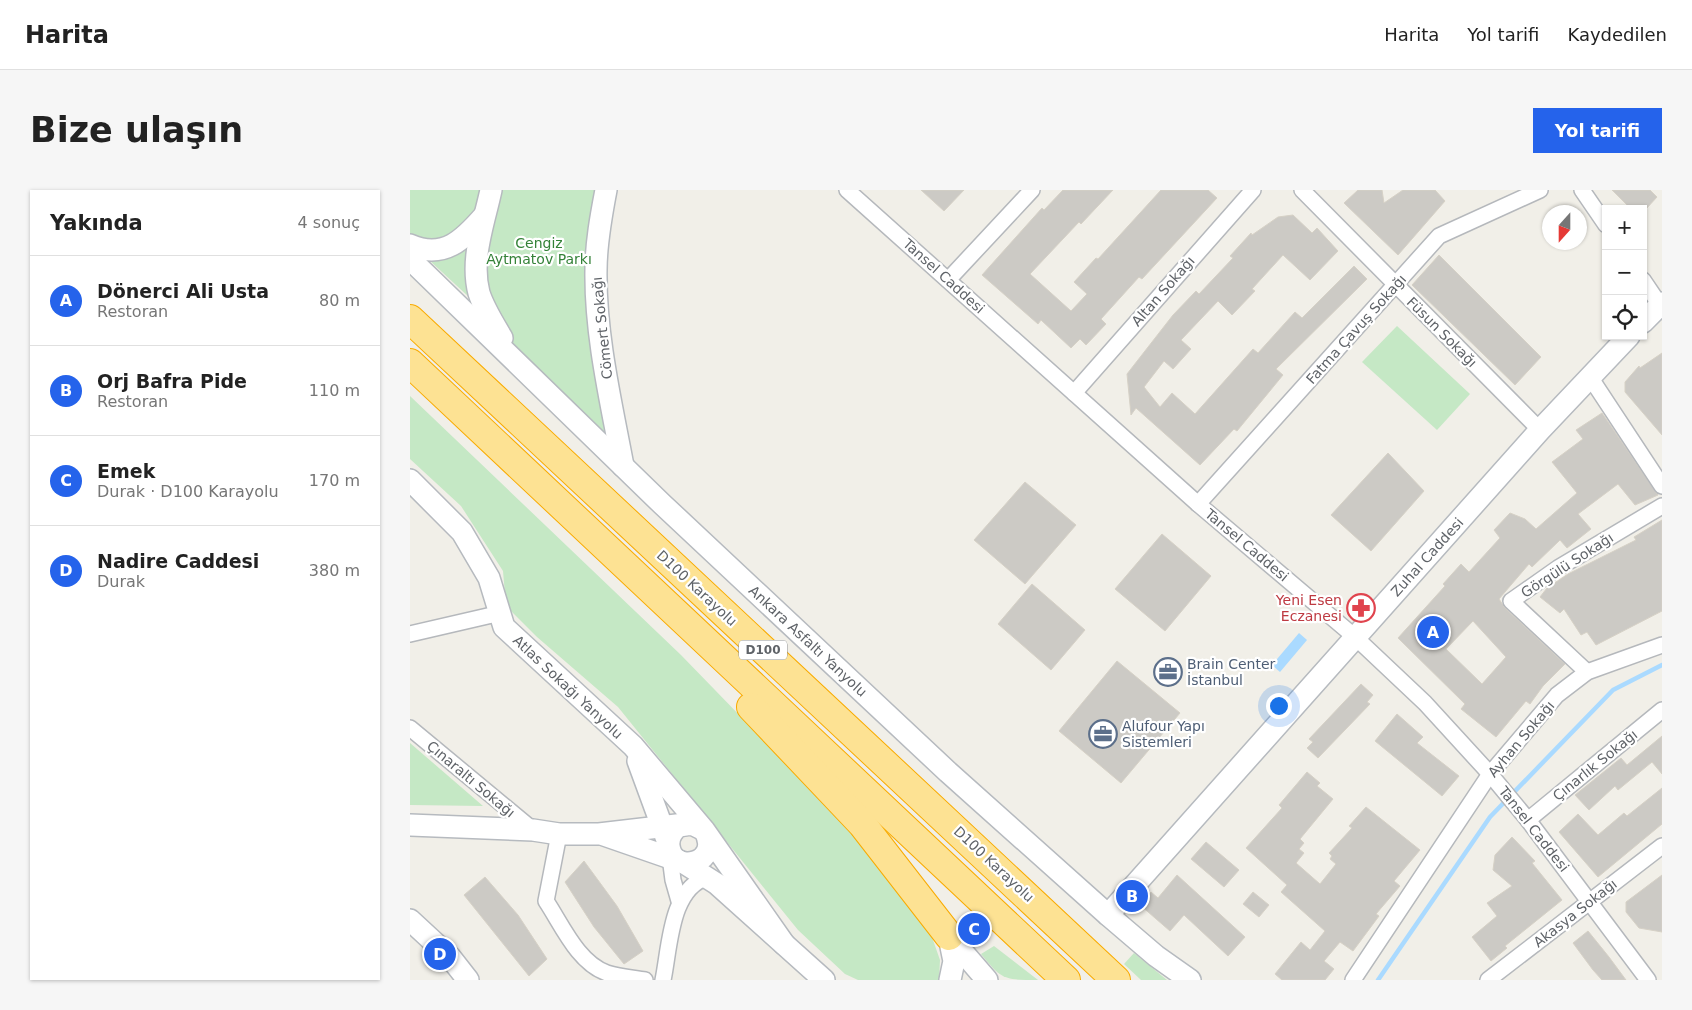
<!DOCTYPE html>
<html lang="tr">
<meta charset="utf-8">
<style>
:root{--surface:#fff;--page:#f6f6f6;--text:#222;--muted:#767676;--line:#e0e0e0;--accent:#2563eb}
body{margin:0;font-family:"DejaVu Sans",sans-serif;background:var(--page);color:var(--text)}
.controls{position:absolute;right:15px;top:15px;display:grid;overflow:hidden;border-radius:0px;box-shadow:0 1px 4px #0004}
.controls button{width:45px;height:45px;display:grid;place-items:center;padding:0;border:0;border-bottom:1px solid var(--line);background:var(--surface);color:var(--text);font:25px sans-serif}
.compass{position:absolute;left:1132px;top:15px;width:45px;height:45px;border-radius:50%;background:var(--surface);box-shadow:0 1px 4px #0004;rotate:201deg}
.you{position:absolute;left:868px;top:515px;width:18px;height:18px;margin:-12px;border:4px solid #fff;border-radius:50%;background:#1a73e8;box-shadow:0 0 0 8px #1a73e833}
.badge{display:grid;place-items:center;width:32px;height:32px;border-radius:50%;background:var(--accent);color:#fff;font-size:16px;font-weight:700}
.pin{position:absolute;translate:-50% -50%;border:2px solid #fff;box-shadow:0 1px 5px #0006}
.list{margin:0;padding:0;list-style:none}
h2{display:flex;justify-content:space-between;align-items:center;height:65px;margin:0;padding:0 20px;font-size:21px}
h2 small{font-size:16px;font-weight:400;color:var(--muted)}
.list li{display:grid;grid-template-columns:32px 1fr auto;gap:15px;align-items:center;box-sizing:border-box;height:90px;padding:0 20px;border-top:1px solid var(--line)}
.list b{display:block;font-size:19px;white-space:nowrap}
.list p{margin:0;font-size:16px;white-space:nowrap;color:var(--muted)}
.list em{font-size:16px;font-style:normal;color:var(--muted)}
.icon{flex:none;width:28px;height:28px;fill:none;stroke:currentColor;stroke-width:2;stroke-linecap:round;stroke-linejoin:round}
.map{position:relative;flex:none;width:1252px;height:790px;overflow:hidden;border-radius:0px}
header{display:flex;align-items:center;gap:30px;box-sizing:border-box;height:70px;padding:0 25px;background:var(--surface);border-bottom:1px solid var(--line)}
header strong{font-size:24px}
nav{display:flex;gap:28px;margin-inline-start:auto;font-size:18px}
.intro{display:flex;align-items:center;justify-content:space-between;box-sizing:border-box;height:120px;padding:0 30px}
h1{margin:0;font-size:35px}
.button{padding:12px 22px;border-radius:0px;background:var(--accent);color:#fff;font-size:18px;font-weight:700}
main{display:flex;gap:30px;padding:0 30px}
aside{flex:1;background:var(--surface);border-radius:0px;box-shadow:0 1px 4px #0004}
.map>svg:first-child{display:block}
</style>
<header>
<strong>Harita</strong>
<nav><a>Harita</a><a>Yol tarifi</a><a>Kaydedilen</a></nav>
</header>
<div class="intro"><h1>Bize ulaşın</h1><a class="button">Yol tarifi</a></div>
<main>
<aside>
<h2>Yakında<small>4 sonuç</small></h2>
<ul class="list">
<li><span class="badge">A</span><div><b>Dönerci Ali Usta</b><p>Restoran</p></div><em>80 m</em></li>
<li><span class="badge">B</span><div><b>Orj Bafra Pide</b><p>Restoran</p></div><em>110 m</em></li>
<li><span class="badge">C</span><div><b>Emek</b><p>Durak · D100 Karayolu</p></div><em>170 m</em></li>
<li><span class="badge">D</span><div><b>Nadire Caddesi</b><p>Durak</p></div><em>380 m</em></li>
</ul>
</aside>
<div class="map">
<svg width="1252" height="790" viewBox="0 0 1252 790">
<rect width="100%" height="100%" fill="#f1efe8"/>
<!-- green -->
<g fill="#c5e8c5">
<path d="M 0,0 L 74,0 C 64,33 55,39 25,55 L 0,47 Z"/>
<polygon points="88,0 196,0 190,40 213,276 104,170 69,91"/>
<polygon points="59,58 60,108 18,69 41,67"/>
<polygon points="987,136 1060,204 1027,240 952,172"/>
<polygon points="0,206 271,465 468,668 516,730 530,770 529,790 448,790 435,784 388,740 208,517 127,447 96,416 93,381 51,316 0,269"/>
<polygon points="0,553 73,616 0,615"/>
<path d="M 584,756 L 628,790 C 594,790 592,790 571,764 Z"/>
<polygon points="724,763 757,790 731,790 714,774"/>
</g>
<!-- water -->
<polygon fill="#aadaff" points="889,443 897,450 870,482 862,475"/>
<g fill="none" stroke-linecap="round" stroke-linejoin="round">
<!-- stream -->
<polyline stroke="#aadaff" stroke-width="4.5" points="968,790 1080,627 1203,500 1252,475"/>
</g>
<!-- building -->
<g fill="#cccac5" stroke="#d6d1c6" fill-rule="evenodd">
<polygon points="511,0 554,0 534,21"/>
<polygon points="653,0 703,0 671,34 669,32 620,84 661,121 677,104 664,92 686,68 688,69 751,0 798,0 807,8 732,89 729,87 691,129 696,134 676,155 670,149 661,158 631,130 628,134 572,85 632,18 634,20"/>
<polygon points="948,0 972,0 974,13 993,0 1025,0 1035,11 988,65 934,13"/>
<polygon points="1202,0 1240,0 1247,7 1236,19 1221,19"/>
<polygon points="883,25 902,43 907,38 928,61 900,90 873,65 842,99 845,101 822,125 808,111 771,150 781,159 763,179 754,171 734,197 750,217 762,203 785,224 843,159 848,163 885,122 892,128 944,76 957,89 866,179 873,185 827,241 824,239 790,275 726,218 721,225 717,184 763,125 786,101 789,104 823,68 820,66 841,43 842,45 868,27"/>
<polygon points="1029,65 1131,167 1105,195 1002,95"/>
<polygon points="1252,163 1252,245 1215,202 1215,192 1229,176 1230,178"/>
<path d="M 1192,223 L 1248,305 L 1225,315 L 1208,294 L 1168,324 L 1181,339 L 1157,358 L 1150,350 L 1122,377 L 1119,374 L 1089,409 L 1095,418 L 1155,474 L 1133,496 L 1120,514 L 1116,511 L 1086,547 L 1051,519 L 1055,514 L 988,448 L 1035,396 L 1033,394 L 1051,374 L 1059,382 L 1090,348 L 1084,340 L 1100,323 L 1115,329 L 1126,339 L 1167,303 L 1142,272 L 1173,249 L 1166,240 ZM 1063,431 L 1096,467 L 1072,494 L 1036,459 Z"/>
<polygon points="978,263 1014,301 961,361 921,325"/>
<polygon points="615,292 666,335 615,394 564,350"/>
<polygon points="1252,330 1252,421 1186,455 1177,442 1171,445 1154,419 1150,423 1130,407 1137,398 1158,384 1226,350 1224,347"/>
<polygon points="752,344 801,386 755,441 705,399"/>
<polygon points="622,394 675,440 641,480 588,434"/>
<polygon points="707,471 770,523 711,593 649,541"/>
<polygon points="951,494 963,505 957,512 960,514 908,568 897,558 903,552 899,549"/>
<polygon points="987,524 1013,547 1007,553 1049,586 1032,606 965,551"/>
<polygon points="1252,546 1252,584 1242,572 1208,600 1205,596 1179,620 1165,605 1211,568 1217,575"/>
<polygon points="897,582 910,593 907,596 923,609 890,649 894,653 889,659 894,663 886,673 910,694 926,674 920,669 922,666 919,663 942,638 939,636 956,617 1010,660 984,691 990,696 966,724 969,726 943,761 930,752 914,771 924,779 915,790 872,790 865,784 891,752 900,760 915,741 871,702 877,695 836,658 872,618 869,615"/>
<polygon points="1252,598 1252,634 1188,687 1149,642 1168,624 1188,645 1214,623 1217,626"/>
<polygon points="1102,647 1125,671 1122,673 1152,710 1095,756 1097,758 1081,771 1062,747 1087,726 1077,713 1102,696 1083,680 1085,665"/>
<polygon points="796,652 829,680 814,697 781,669"/>
<polygon points="174,671 207,716 233,761 214,774 184,737 155,692"/>
<polygon points="767,685 835,747 818,766 774,725 760,741 730,715 741,702 748,708"/>
<polygon points="1252,685 1252,742 1229,738 1216,722 1216,712"/>
<polygon points="75,687 108,725 137,769 119,786 54,705"/>
<polygon points="843,702 859,715 849,727 833,714"/>
<polygon points="1178,741 1199,767 1216,790 1192,790 1183,780 1163,753"/>
</g>
<g fill="none" stroke-linecap="round" stroke-linejoin="round">
<defs>
<g id="street">
<polyline points="437,0 788,314 945,447 1015,513 1080,584 1118,630 1238,790"/>
<polyline points="892,0 1130,240"/>
<polyline points="1172,0 1196,35"/>
<polyline points="538,90 622,0"/>
<polyline points="1233,90 1252,118"/>
<polyline points="1180,187 1252,296"/>
<polyline points="664,203 843,0"/>
<polyline points="788,314 1029,46 1130,0"/>
<polyline points="0,444 82,425"/>
<polyline points="1177,482 1101,411 1148,378 1252,316"/>
<polyline points="0,538 123,640"/>
<polyline points="1118,630 1252,520"/>
<path d="M 149,644 L 136,711 C 152,735 168,773 197,783 C 209,787 223,788 235,790"/>
<polyline points="259,659 263,690 269,711"/>
<path d="M 253,790 C 260,757 260,698 298,687"/>
<polyline points="943,790 1080,584 1147,505 1177,482 1252,455"/>
<polyline points="1078,790 1252,656"/>
</g>
<g id="secondary">
<path d="M 81,0 C 74,33 60,69 69,103 C 74,119 84,134 92,148"/>
<path d="M 196,0 C 191,26 186,53 186,80 C 185,145 201,212 213,276"/>
<path d="M 0,55 C 34,70 54,49 74,26"/>
<polyline points="0,69 252,314 538,582 698,725 746,766 780,790"/>
<polyline points="1233,132 1252,113"/>
<path d="M 0,290 L 52,342 L 79,388 L 94,437 L 223,556 L 294,640 C 314,672 263,687 259,656 C 258,647 262,641 269,636 L 282,634 L 294,640 L 374,754"/>
<polyline points="228,571 257,650"/>
<polyline points="0,635 123,640 149,644 189,644 275,634"/>
<polyline points="194,645 269,671"/>
<polyline points="274,673 307,694 414,790"/>
<polyline points="698,725 1130,240 1219,146"/>
<polyline points="0,730 40,767 58,790"/>
<polyline points="539,746 577,790"/>
<polyline points="539,747 544,771 540,790"/>
</g>
<g id="highway">
<polyline points="0,129 706,790"/>
<polyline points="0,173 656,790"/>
<polyline points="341,517 452,634 539,746"/>
</g>
</defs>
<!-- street casing -->
<use href="#street" stroke="#b5b8bc" stroke-width="18"/>
<!-- secondary casing -->
<use href="#secondary" stroke="#b6babf" stroke-width="24"/>
<!-- highway casing -->
<use href="#highway" stroke="#f9ab00" stroke-width="30"/>
<!-- street -->
<use href="#street" stroke="#fff" stroke-width="15"/>
<!-- secondary -->
<use href="#secondary" stroke="#fff" stroke-width="21"/>
<!-- highway -->
<use href="#highway" stroke="#fde293" stroke-width="28"/>
</g>
<!-- icons -->
<defs>
<symbol id="pharmacy-ring" viewBox="-11 -11 22 22"><circle r="9.5" fill="#fff" stroke="#e0444e" stroke-width="1.5"/><path d="M-2-6h4v4h4v4h-4v4h-4v-4h-4v-4h4Z" fill="#e0444e"/></symbol>
<symbol id="office-ring" viewBox="-11 -11 22 22"><circle r="9.5" fill="#fff" stroke="#5c6f8a" stroke-width="1.5"/><path d="M-6-3h4V-5.5h4V-3h4V5H-6ZM-1-4.5V-3h2v-1.5ZM-6 0V1H6V0Z" fill="#5c6f8a"/></symbol>
</defs>
<g fill-rule="evenodd">
<use href="#pharmacy-ring" x="935" y="402" width="32" height="32"/>
<use href="#office-ring" x="742" y="466" width="32" height="32"/>
<use href="#office-ring" x="677" y="528" width="32" height="32"/>
</g>
<g text-anchor="middle" dominant-baseline="central" stroke-width="4.5" stroke-linejoin="round" paint-order="stroke">
<!-- shield labels -->
<rect fill="#fff" stroke="#8f9295" stroke-width="1" x="329" y="450.5" width="48" height="19" rx="4"/>
<g font-size="12" font-weight="bold" fill="#5f6368">
<text x="353" y="460">D100</text>
</g>
<!-- park labels -->
<g font-size="14" fill="#348238" stroke="#fff">
<text x="129" y="53">Cengiz<tspan x="129" dy="16">Aytmatov Parkı</tspan></text>
</g>
<!-- street labels -->
<g font-size="14" fill="#5f6368" stroke="#fff">
<text transform="translate(534 86) rotate(42)">Tansel Caddesi</text>
<text transform="translate(753 101) rotate(-49)">Altan Sokağı</text>
<text transform="translate(192 138) rotate(-96)">Cömert Sokağı</text>
<text transform="translate(946 139) rotate(-48)">Fatma Çavuş Sokağı</text>
<text transform="translate(1032 142) rotate(45)">Füsun Sokağı</text>
<text transform="translate(837 355) rotate(40)">Tansel Caddesi</text>
<text transform="translate(1017 367) rotate(-48)">Zuhal Caddesi</text>
<text transform="translate(1157 375) rotate(-33)">Görgülü Sokağı</text>
<text transform="translate(287 398) rotate(43)">D100 Karayolu</text>
<text transform="translate(398 451) rotate(43)">Ankara Asfaltı Yanyolu</text>
<text transform="translate(158 497) rotate(43)">Atlas Sokağı Yanyolu</text>
<text transform="translate(1111 549) rotate(-50)">Ayhan Sokağı</text>
<text transform="translate(1185 575) rotate(-39)">Çınarlık Sokağı</text>
<text transform="translate(61 589) rotate(40)">Çınaraltı Sokağı</text>
<text transform="translate(1124 639) rotate(52)">Tansel Caddesi</text>
<text transform="translate(584 674) rotate(43)">D100 Karayolu</text>
<text transform="translate(1165 723) rotate(-38)">Akasya Sokağı</text>
</g>
<!-- health labels -->
<g font-size="14" fill="#be3a42" stroke="#fff" text-anchor="end">
<text x="932" y="410">Yeni Esen<tspan x="932" dy="16">Eczanesi</tspan></text>
</g>
<!-- service labels -->
<g font-size="14" fill="#4e5e75" stroke="#fff" text-anchor="start">
<text x="777" y="474">Brain Center<tspan x="777" dy="16">İstanbul</tspan></text>
<text x="712" y="536">Alufour Yapı<tspan x="712" dy="16">Sistemleri</tspan></text>
</g>
</g>
</svg>
<div class="controls">
<button>+</button>
<button>−</button>
<button><svg class="icon" aria-label="locate" viewBox="0 0 24 24"><circle cx="12" cy="12" r="6"/><path d="M12 2v4M12 18v4M2 12h4M18 12h4"/></svg></button>
</div>
<svg class="compass" viewBox="-18 -18 36 36"><path d="M0-13l5 13h-10z" fill="#e53935"/><path d="M0 13l5-13h-10z" fill="#767676"/></svg>
<div class="you"></div>
<div class="pin badge" style="left:1023px;top:442px">A</div>
<div class="pin badge" style="left:722px;top:706px">B</div>
<div class="pin badge" style="left:564px;top:739px">C</div>
<div class="pin badge" style="left:30px;top:764px">D</div>
</div>
</main>
